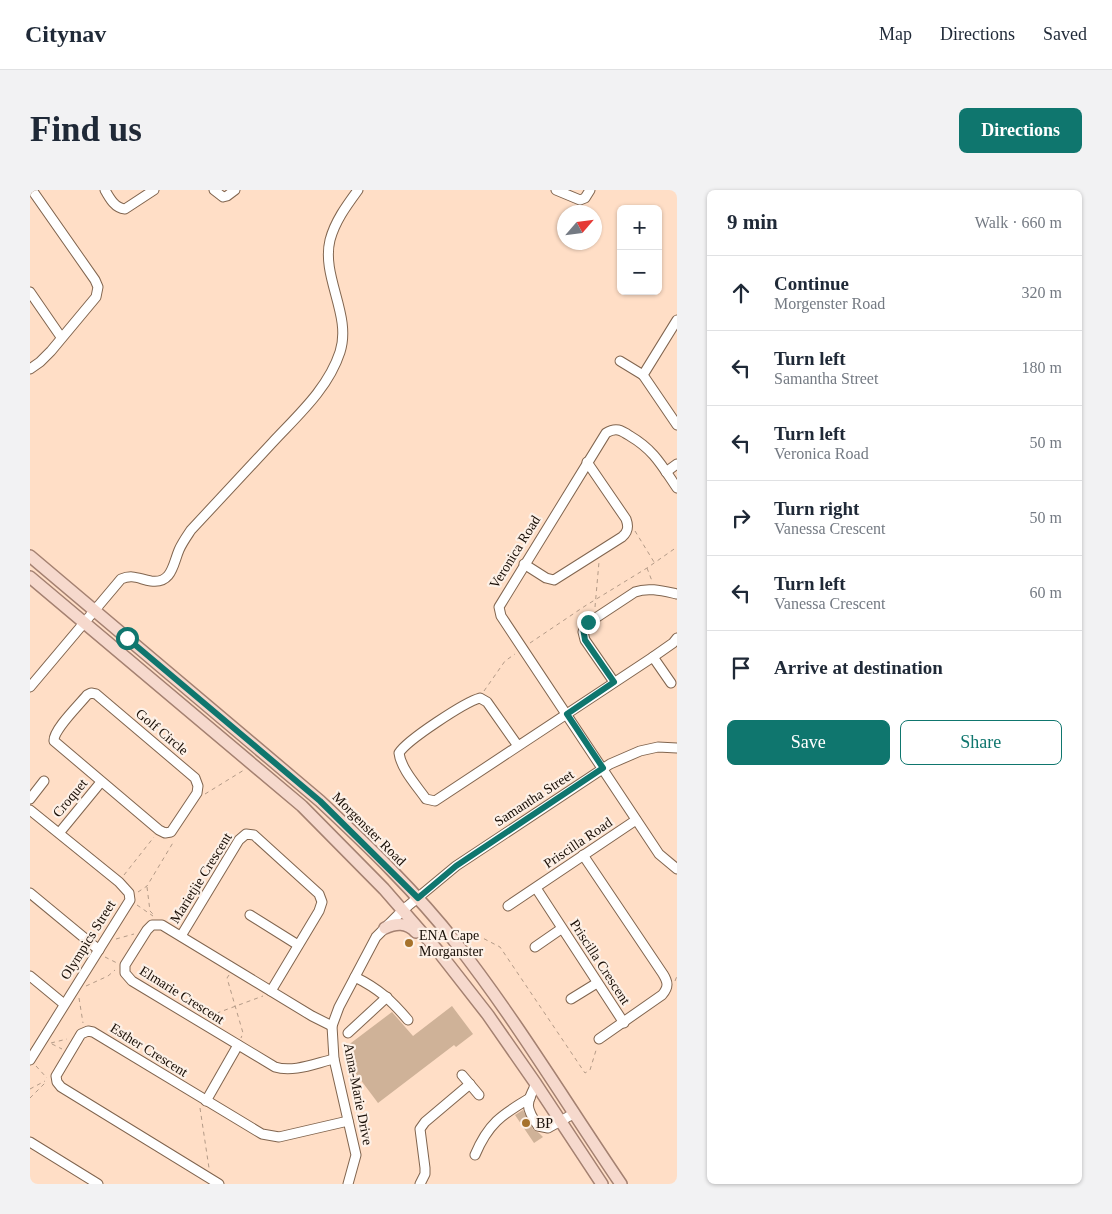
<!DOCTYPE html>
<meta charset="utf-8">
<style>
:root{--surface:#fff;--page:#f2f2f3;--text:#1f2937;--muted:#747a83;--line:#e0e1e3;--accent:#0f766e}
body{margin:0;font-family:"Times New Roman",serif;background:var(--page);color:var(--text)}
.controls{position:absolute;right:15px;top:15px;display:grid;overflow:hidden;border-radius:8px;box-shadow:0 1px 4px #0004}
.controls button{width:45px;height:45px;display:grid;place-items:center;padding:0;border:0;border-bottom:1px solid var(--line);background:var(--surface);color:var(--text);font:25px sans-serif}
.compass{position:absolute;left:527px;top:15px;width:45px;height:45px;border-radius:50%;background:var(--surface);box-shadow:0 1px 4px #0004;rotate:62deg}
.stop{position:absolute;width:15px;height:15px;margin:-11px;border:4px solid #0f766e;border-radius:50%;background:#fff}
.stop.end{background:#0f766e;border-color:#fff;box-shadow:0 1px 5px #0008}
.list{margin:0;padding:0;list-style:none}
h2{display:flex;justify-content:space-between;align-items:center;height:65px;margin:0;padding:0 20px;font-size:21px}
h2 small{font-size:16px;font-weight:400;color:var(--muted)}
.list li{display:grid;grid-template-columns:32px 1fr auto;gap:15px;align-items:center;box-sizing:border-box;height:75px;padding:0 20px;border-top:1px solid var(--line)}
.list b{display:block;font-size:19px;white-space:nowrap}
.list p{margin:0;font-size:16px;white-space:nowrap;color:var(--muted)}
.list em{font-size:16px;font-style:normal;color:var(--muted)}
.actions{display:flex;gap:10px;padding:15px 20px}
.actions a{flex:1;padding:11px 0;border:1px solid var(--accent);border-radius:8px;text-align:center;font-size:18px;color:var(--accent)}
.actions .main{background:var(--accent);color:#fff}
.icon{flex:none;width:28px;height:28px;fill:none;stroke:currentColor;stroke-width:2;stroke-linecap:round;stroke-linejoin:round}
.map{position:relative;flex:none;width:647px;height:994px;overflow:hidden;border-radius:8px}
header{display:flex;align-items:center;gap:30px;box-sizing:border-box;height:70px;padding:0 25px;background:var(--surface);border-bottom:1px solid var(--line)}
header strong{font-size:24px}
nav{display:flex;gap:28px;margin-inline-start:auto;font-size:18px}
.intro{display:flex;align-items:center;justify-content:space-between;box-sizing:border-box;height:120px;padding:0 30px}
h1{margin:0;font-size:35px}
.button{padding:12px 22px;border-radius:8px;background:var(--accent);color:#fff;font-size:18px;font-weight:700}
main{display:flex;gap:30px;padding:0 30px}
aside{flex:1;background:var(--surface);border-radius:8px;box-shadow:0 1px 4px #0004}
.map>svg:first-child{display:block}
</style>
<header>
<strong>Citynav</strong>
<nav><a>Map</a><a>Directions</a><a>Saved</a></nav>
</header>
<div class="intro"><h1>Find us</h1><a class="button">Directions</a></div>
<main>
<div class="map">
<svg width="647" height="994" viewBox="0 0 647 994">
<rect width="100%" height="100%" fill="#ffdec6"/>
<!-- building -->
<g fill="#cfb298">
<polygon points="422,816 443,844 426,857 424,855 348,913 321,877 324,875 323,872 313,859 362,822 383,846"/>
<polygon points="493,920 503,939 509,943 513,947 504,953 485,925"/>
</g>
<g fill="none" stroke-linecap="round" stroke-linejoin="round">
<defs>
<g id="minor">
<path d="M 75,0 C 80,9 85,18 95,19 L 124,0"/>
<polyline points="184,0 193,7 197,6 205,0"/>
<polyline points="526,0 550,10 555,8 560,0"/>
<polyline points="0,102 31,147"/>
<polyline points="647,130 613,185 647,235"/>
<polyline points="590,171 613,185"/>
<polyline points="0,179 10,172 21,161 66,107 68,97 65,90 2,0"/>
<polyline points="636,282 647,274"/>
<path d="M 647,298 C 632,276 624,260 600,246 C 591,240 586,237 576,243 L 469,417 L 471,426 L 629,664 L 647,679"/>
<path d="M 494,374 L 516,388 L 524,390 L 592,347 C 598,342 599,337 596,329 L 557,272"/>
<polyline points="623,467 641,493"/>
<path d="M 584,492 L 555,450 L 553,442 L 555,435 L 605,402 C 618,397 633,401 647,404"/>
<path d="M 0,497 L 91,389 C 103,384 109,389 121,391 C 142,394 143,374 149,360 C 152,353 157,346 161,340 C 188,311 215,282 242,253 C 267,226 298,199 310,162 C 322,125 291,87 300,50 C 305,31 317,15 328,0"/>
<path d="M 61,503 L 66,504 L 165,588 L 168,596 L 167,603 L 141,642 L 135,643 L 129,640 L 24,551 C 23,540 49,515 57,505 Z"/>
<path d="M 488,556 L 457,512 L 450,508 C 435,512 377,550 369,563 C 371,579 387,596 396,609 L 405,611 L 623,467 L 643,453 L 647,448"/>
<polyline points="0,609 14,591"/>
<polyline points="0,620 89,692 99,703 100,710 0,870"/>
<polyline points="30,642 71,592"/>
<path d="M 553,665 L 633,784 C 638,792 639,797 632,805 L 569,849"/>
<polyline points="506,698 594,833"/>
<polyline points="0,703 69,760"/>
<polyline points="478,716 606,630"/>
<polyline points="220,725 268,755"/>
<polyline points="151,746 209,650 216,644 224,645 289,704 292,712 289,721 241,801"/>
<polyline points="505,757 531,739"/>
<polyline points="0,786 34,814"/>
<path d="M 325,787 C 349,799 361,810 378,830"/>
<polyline points="541,809 567,793"/>
<path d="M 302,836 L 282,826 L 132,735 L 122,735 L 117,740 L 95,775 L 95,783 L 102,791 L 245,877 C 263,883 286,873 304,869"/>
<polyline points="318,843 357,807"/>
<polyline points="432,885 449,905"/>
<path d="M 506,894 C 496,914 495,917 508,936 L 518,938 L 543,924"/>
<polyline points="176,911 208,855"/>
<polyline points="0,952 68,994"/>
<path d="M 445,965 C 458,934 471,925 500,908"/>
<polyline points="189,994 31,897 27,892 26,886 51,844 58,841 63,842 232,944 249,947 318,931"/>
<polyline points="318,994 326,965 304,869 302,836 309,817 346,747 373,720 426,676 580,574 610,561 628,557 647,558"/>
<polyline points="390,994 395,984 395,978 390,939 395,932 440,894"/>
</g>
<g id="major">
<path d="M 0,366 L 290,611 C 338,656 386,702 426,753 C 486,830 536,913 591,994"/>
<polyline points="0,387 272,616 354,699 408,761 458,825 506,894 572,994"/>
<path d="M 355,738 C 366,733 376,732 386,742"/>
</g>
</defs>
<!-- minor casing -->
<use href="#minor" stroke="#81654f" stroke-width="11"/>
<!-- major casing -->
<use href="#major" stroke="#a48171" stroke-width="14"/>
<!-- path -->
<g stroke="#b39a87" stroke-width="1" stroke-dasharray="4 4" stroke-linecap="butt">
<polyline points="605,341 624,372"/>
<polyline points="617,378 622,391"/>
<polyline points="565,417 569,372"/>
<polyline points="500,453 555,416 617,378 647,357"/>
<polyline points="454,501 475,471 485,464"/>
<polyline points="175,604 214,580"/>
<polyline points="94,685 124,647"/>
<polyline points="117,697 120,721 123,724"/>
<polyline points="108,702 117,696 144,651"/>
<polyline points="107,715 123,726"/>
<polyline points="433,747 441,742 470,757 555,883 560,880 567,857"/>
<polyline points="86,749 104,744"/>
<polyline points="75,767 87,773"/>
<polyline points="199,785 197,788 213,843 211,848"/>
<polyline points="645,791 647,786"/>
<polyline points="56,796 78,786 85,780"/>
<polyline points="49,808 53,833"/>
<polyline points="179,826 233,806"/>
<polyline points="21,853 37,849"/>
<polyline points="22,854 32,859"/>
<polyline points="6,876 17,888"/>
<polyline points="0,899 15,891"/>
<polyline points="0,908 17,891"/>
<polyline points="170,918 179,978"/>
</g>
<!-- minor -->
<use href="#minor" stroke="#fff" stroke-width="9"/>
<!-- major -->
<use href="#major" stroke="#f6d9cd" stroke-width="11"/>
</g>
<g fill="none" stroke-linecap="round" stroke-linejoin="round">
<!-- route -->
<polyline stroke="#0f766e" stroke-width="6" points="97,448 290,611 388,708 426,676 573,578 537,524 584,492 555,450 553,438 558,432"/>
</g>
<!-- markers -->
<g fill="#a6722b" stroke="#fdf0e6" stroke-width="2">
<circle cx="379" cy="753" r="5"/>
<circle cx="496" cy="933" r="5"/>
</g>
<g text-anchor="middle" dominant-baseline="central" stroke-width="4.5" stroke-linejoin="round" paint-order="stroke">
<!-- street labels -->
<g font-size="14" fill="#180e06" stroke="#fdf0e6">
<text transform="translate(485 362) rotate(-58)">Veronica Road</text>
<text transform="translate(132 542) rotate(40)">Golf Circle</text>
<text transform="translate(40 608) rotate(-50)">Croquet</text>
<text transform="translate(504 608) rotate(-33)">Samantha Street</text>
<text transform="translate(339 639) rotate(45)">Morgenster Road</text>
<text transform="translate(548 653) rotate(-34)">Priscilla Road</text>
<text transform="translate(171 688) rotate(-58)">Marietjie Crescent</text>
<text transform="translate(58 750) rotate(-58)">Olympics Street</text>
<text transform="translate(570 772) rotate(57)">Priscilla Crescent</text>
<text transform="translate(152 805) rotate(32)">Elmarie Crescent</text>
<text transform="translate(119 860) rotate(32)">Esther Crescent</text>
<text transform="translate(328 904) rotate(79)">Anna-Marie Drive</text>
</g>
<!-- poi labels -->
<g font-size="14" fill="#180e06" stroke="#fdf0e6" text-anchor="start">
<text x="389" y="745">ENA Cape<tspan x="389" dy="16">Morganster</tspan></text>
<text x="506" y="933">BP</text>
</g>
</g>
</svg>
<div class="controls">
<button>+</button>
<button>−</button>
</div>
<svg class="compass" viewBox="-18 -18 36 36"><path d="M0-13l5 13h-10z" fill="#e53935"/><path d="M0 13l5-13h-10z" fill="#747a83"/></svg>
<div class="stop" style="left:97px;top:448px"></div>
<div class="stop end" style="left:558px;top:432px"></div>
</div>
<aside>
<h2>9 min<small>Walk · 660 m</small></h2>
<ul class="list">
<li><svg class="icon" aria-label="ahead" viewBox="0 0 24 24"><path d="M12 20V5M6 11l6-6 6 6"/></svg><div><b>Continue</b><p>Morgenster Road</p></div><em>320 m</em></li>
<li><svg class="icon" aria-label="left" viewBox="0 0 24 24"><path d="M17 20v-9H6M10 6l-5 5 5 5"/></svg><div><b>Turn left</b><p>Samantha Street</p></div><em>180 m</em></li>
<li><svg class="icon" aria-label="left" viewBox="0 0 24 24"><path d="M17 20v-9H6M10 6l-5 5 5 5"/></svg><div><b>Turn left</b><p>Veronica Road</p></div><em>50 m</em></li>
<li><svg class="icon" aria-label="right" viewBox="0 0 24 24"><path d="M7 20v-9h11M14 6l5 5-5 5"/></svg><div><b>Turn right</b><p>Vanessa Crescent</p></div><em>50 m</em></li>
<li><svg class="icon" aria-label="left" viewBox="0 0 24 24"><path d="M17 20v-9H6M10 6l-5 5 5 5"/></svg><div><b>Turn left</b><p>Vanessa Crescent</p></div><em>60 m</em></li>
<li><svg class="icon" aria-label="arrive" viewBox="0 0 24 24"><path d="M6 21V4h12l-3 4 3 4H6"/></svg><div><b>Arrive at destination</b></div></li>
</ul>
<div class="actions"><a class="main">Save</a><a>Share</a></div>
</aside>
</main>
